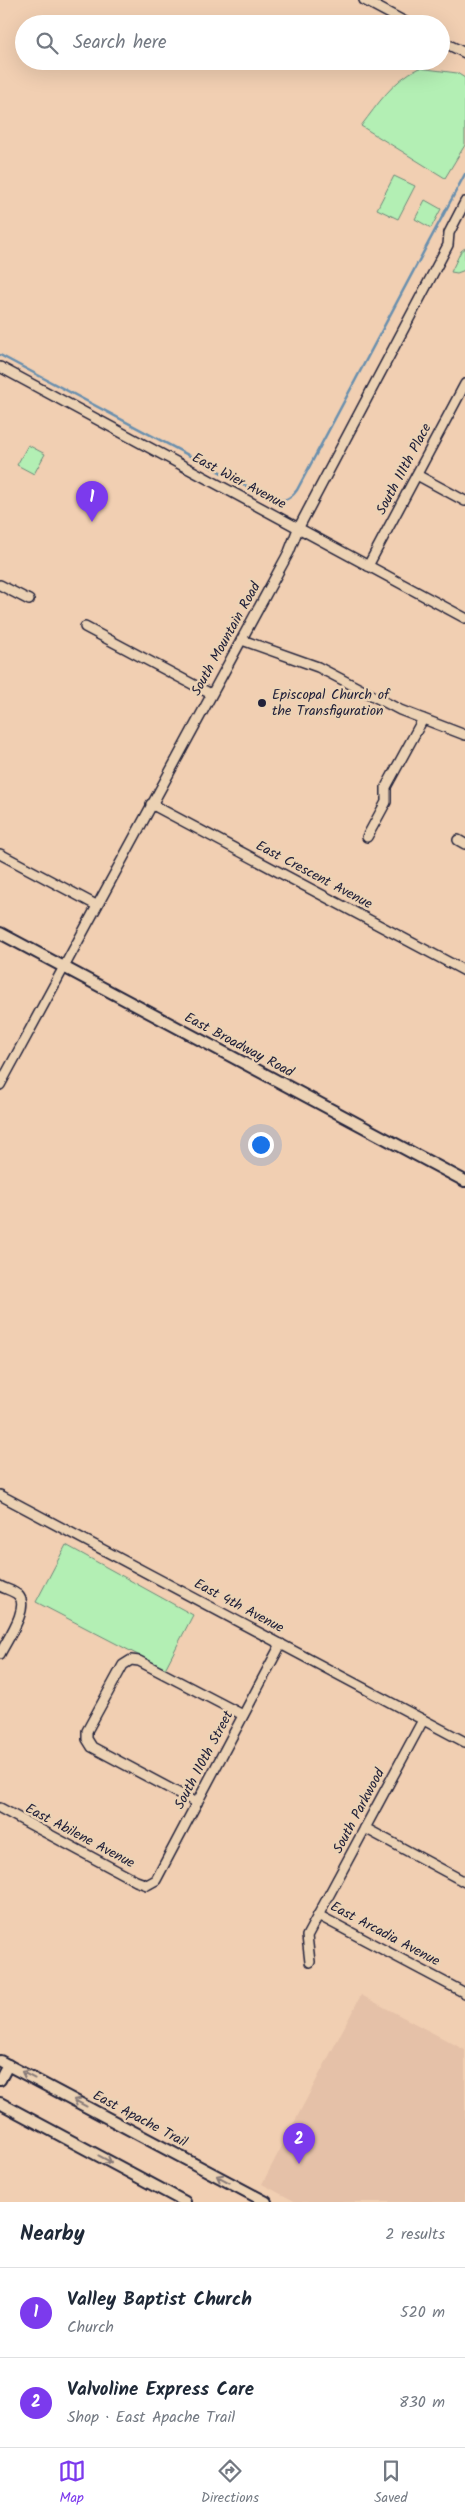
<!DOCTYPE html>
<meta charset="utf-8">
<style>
:root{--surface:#fff;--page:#f6f6f7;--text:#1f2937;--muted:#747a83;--line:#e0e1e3;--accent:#7c3aed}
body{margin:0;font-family:Kalam,sans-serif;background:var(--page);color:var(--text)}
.you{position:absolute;left:260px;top:1144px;width:18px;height:18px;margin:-12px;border:4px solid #fff;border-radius:50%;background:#1a73e8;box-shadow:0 0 0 8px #1a73e833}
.badge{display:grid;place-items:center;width:32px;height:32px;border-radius:50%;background:var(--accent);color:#fff;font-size:16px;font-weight:700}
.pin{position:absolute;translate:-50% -41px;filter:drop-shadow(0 1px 2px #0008)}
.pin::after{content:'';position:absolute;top:26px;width:18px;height:15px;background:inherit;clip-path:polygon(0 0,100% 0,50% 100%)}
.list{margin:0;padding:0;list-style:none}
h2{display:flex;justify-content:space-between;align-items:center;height:65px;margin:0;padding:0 20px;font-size:21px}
h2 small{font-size:16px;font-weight:400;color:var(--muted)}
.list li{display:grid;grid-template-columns:32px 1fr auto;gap:15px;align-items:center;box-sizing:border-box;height:90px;padding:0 20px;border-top:1px solid var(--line)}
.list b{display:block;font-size:19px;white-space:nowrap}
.list p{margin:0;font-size:16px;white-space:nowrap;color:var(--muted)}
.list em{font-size:16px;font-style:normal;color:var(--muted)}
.icon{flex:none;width:28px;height:28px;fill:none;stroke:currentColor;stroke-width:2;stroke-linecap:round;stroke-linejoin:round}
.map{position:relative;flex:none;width:465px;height:2202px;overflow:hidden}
.search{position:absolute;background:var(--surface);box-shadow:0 5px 20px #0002;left:15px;right:15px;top:15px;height:55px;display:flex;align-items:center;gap:12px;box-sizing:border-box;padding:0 18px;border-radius:28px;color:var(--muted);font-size:19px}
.sheet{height:245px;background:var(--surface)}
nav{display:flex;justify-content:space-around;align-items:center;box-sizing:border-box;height:70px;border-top:1px solid var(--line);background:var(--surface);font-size:14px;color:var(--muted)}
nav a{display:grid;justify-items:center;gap:2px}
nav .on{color:var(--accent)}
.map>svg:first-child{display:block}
</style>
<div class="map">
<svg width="465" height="2202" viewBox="0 0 465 2202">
<rect width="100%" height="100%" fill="#f1cfb2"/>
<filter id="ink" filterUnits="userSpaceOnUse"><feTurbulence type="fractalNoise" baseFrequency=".02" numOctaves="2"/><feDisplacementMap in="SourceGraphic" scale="10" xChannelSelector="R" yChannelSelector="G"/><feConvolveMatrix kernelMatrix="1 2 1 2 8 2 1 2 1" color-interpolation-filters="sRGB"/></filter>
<g filter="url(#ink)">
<!-- built -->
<polygon fill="#e5c1a8" points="361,1995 465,2050 465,2202 296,2202 262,2184"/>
<!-- green -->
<g fill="#b3efb4" stroke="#6a8878">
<path d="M 419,68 L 457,73 L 465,78 L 465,145 L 445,178 L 361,126 C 378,104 393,80 419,68 Z"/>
<polygon points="394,176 415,186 398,219 377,209"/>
<polygon points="425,200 441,209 431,228 415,219"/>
<polygon points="465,248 465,270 457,273 451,272 461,251"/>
<polygon points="28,445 45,454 34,474 17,465"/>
<polygon points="66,1545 193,1615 165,1669 36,1602"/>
</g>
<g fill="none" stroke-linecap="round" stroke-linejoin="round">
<!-- stream -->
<path stroke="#698fae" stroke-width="2.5" d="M 0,355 L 269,498 C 282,502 289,501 297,490 L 465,174"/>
<defs>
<g id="minor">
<polyline points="364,0 409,24"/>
<polyline points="441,41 465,53"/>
<polyline points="0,367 465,618"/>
<polyline points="417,475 465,501"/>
<polyline points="368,566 465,384"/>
<polyline points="0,585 29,600"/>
<polyline points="85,627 211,694"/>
<polyline points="242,640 318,667 400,710 465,735"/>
<polyline points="151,804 465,971"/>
<polyline points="367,837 386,802 386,787 423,719"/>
<polyline points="458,840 465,844"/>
<polyline points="0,854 96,905"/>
<polyline points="0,1085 289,552 298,529 448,245 449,233 465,202"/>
<polyline points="0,1495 465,1742"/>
<path d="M 0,1586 C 5,1589 14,1591 18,1595 C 31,1607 6,1641 0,1654"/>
<polyline points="197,1803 92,1747 87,1739 87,1731 123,1665 131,1660 139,1661 243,1715"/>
<polyline points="0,1808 136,1881 147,1885 156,1880 281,1644"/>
<polyline points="365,1828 465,1882"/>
<polyline points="318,1915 465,1993"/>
<polyline points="310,1962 307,1936 423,1720"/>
</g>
<g id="major">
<polyline points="0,933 465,1181"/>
<polyline points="0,2061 266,2202"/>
<polyline points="0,2080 8,2065"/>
<polyline points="0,2103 185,2202"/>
</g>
</defs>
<!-- minor casing -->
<use href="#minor" stroke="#22223b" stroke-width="12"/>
<!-- major casing -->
<use href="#major" stroke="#22223b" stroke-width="14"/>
<!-- minor -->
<use href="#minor" stroke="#ecd2b4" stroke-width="9"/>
<!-- major -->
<use href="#major" stroke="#ecd2b4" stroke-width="10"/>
</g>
<!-- one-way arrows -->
<defs><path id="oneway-shaft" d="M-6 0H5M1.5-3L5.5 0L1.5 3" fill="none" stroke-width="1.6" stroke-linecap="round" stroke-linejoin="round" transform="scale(1.25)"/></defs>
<g stroke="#877a78">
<use href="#oneway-shaft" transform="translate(28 2075) rotate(-152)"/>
<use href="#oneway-shaft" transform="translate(80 2103) rotate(-152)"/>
<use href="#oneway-shaft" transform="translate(105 2159) rotate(28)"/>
<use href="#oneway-shaft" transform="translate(223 2179) rotate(-152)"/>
</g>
</g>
<!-- markers -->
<circle fill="#22223b" stroke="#ecd2b4" stroke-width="2" cx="262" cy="703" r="5"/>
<g text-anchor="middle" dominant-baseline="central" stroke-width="5" stroke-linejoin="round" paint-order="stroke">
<!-- street labels -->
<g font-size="14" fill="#22223b" stroke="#ecd2b4">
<text transform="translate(404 469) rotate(-62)">South 111th Place</text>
<text transform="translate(239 481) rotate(28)">East Wier Avenue</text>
<text transform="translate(226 639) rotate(-61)">South Mountain Road</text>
<text transform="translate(314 875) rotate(28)">East Crescent Avenue</text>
<text transform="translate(239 1045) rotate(28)">East Broadway Road</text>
<text transform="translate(239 1606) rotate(28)">East 4th Avenue</text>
<text transform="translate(204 1760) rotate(-62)">South 110th Street</text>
<text transform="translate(359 1811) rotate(-62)">South Parkwood</text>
<text transform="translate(80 1836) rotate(28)">East Abilene Avenue</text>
<text transform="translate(385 1934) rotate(28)">East Arcadia Avenue</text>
<text transform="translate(140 2119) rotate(28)">East Apache Trail</text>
</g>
<!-- poi labels -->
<g font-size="14" fill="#22223b" stroke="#ecd2b4" text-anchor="start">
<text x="272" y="695">Episcopal Church of<tspan x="272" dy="16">the Transfiguration</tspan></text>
</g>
</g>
</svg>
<div class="you"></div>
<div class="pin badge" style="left:92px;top:522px">1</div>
<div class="pin badge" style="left:299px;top:2164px">2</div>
<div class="search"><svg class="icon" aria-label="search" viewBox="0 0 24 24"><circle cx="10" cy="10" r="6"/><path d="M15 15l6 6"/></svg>Search here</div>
</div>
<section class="sheet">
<h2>Nearby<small>2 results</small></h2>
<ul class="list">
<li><span class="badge">1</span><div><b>Valley Baptist Church</b><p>Church</p></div><em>520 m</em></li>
<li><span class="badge">2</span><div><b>Valvoline Express Care</b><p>Shop · East Apache Trail</p></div><em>830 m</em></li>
</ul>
</section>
<nav>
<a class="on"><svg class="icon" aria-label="map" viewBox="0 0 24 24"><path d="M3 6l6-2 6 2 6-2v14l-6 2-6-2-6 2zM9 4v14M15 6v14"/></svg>Map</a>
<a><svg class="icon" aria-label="directions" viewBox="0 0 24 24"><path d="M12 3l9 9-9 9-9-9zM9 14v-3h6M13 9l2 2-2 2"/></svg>Directions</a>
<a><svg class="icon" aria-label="saved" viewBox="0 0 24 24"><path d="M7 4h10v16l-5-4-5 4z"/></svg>Saved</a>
</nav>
